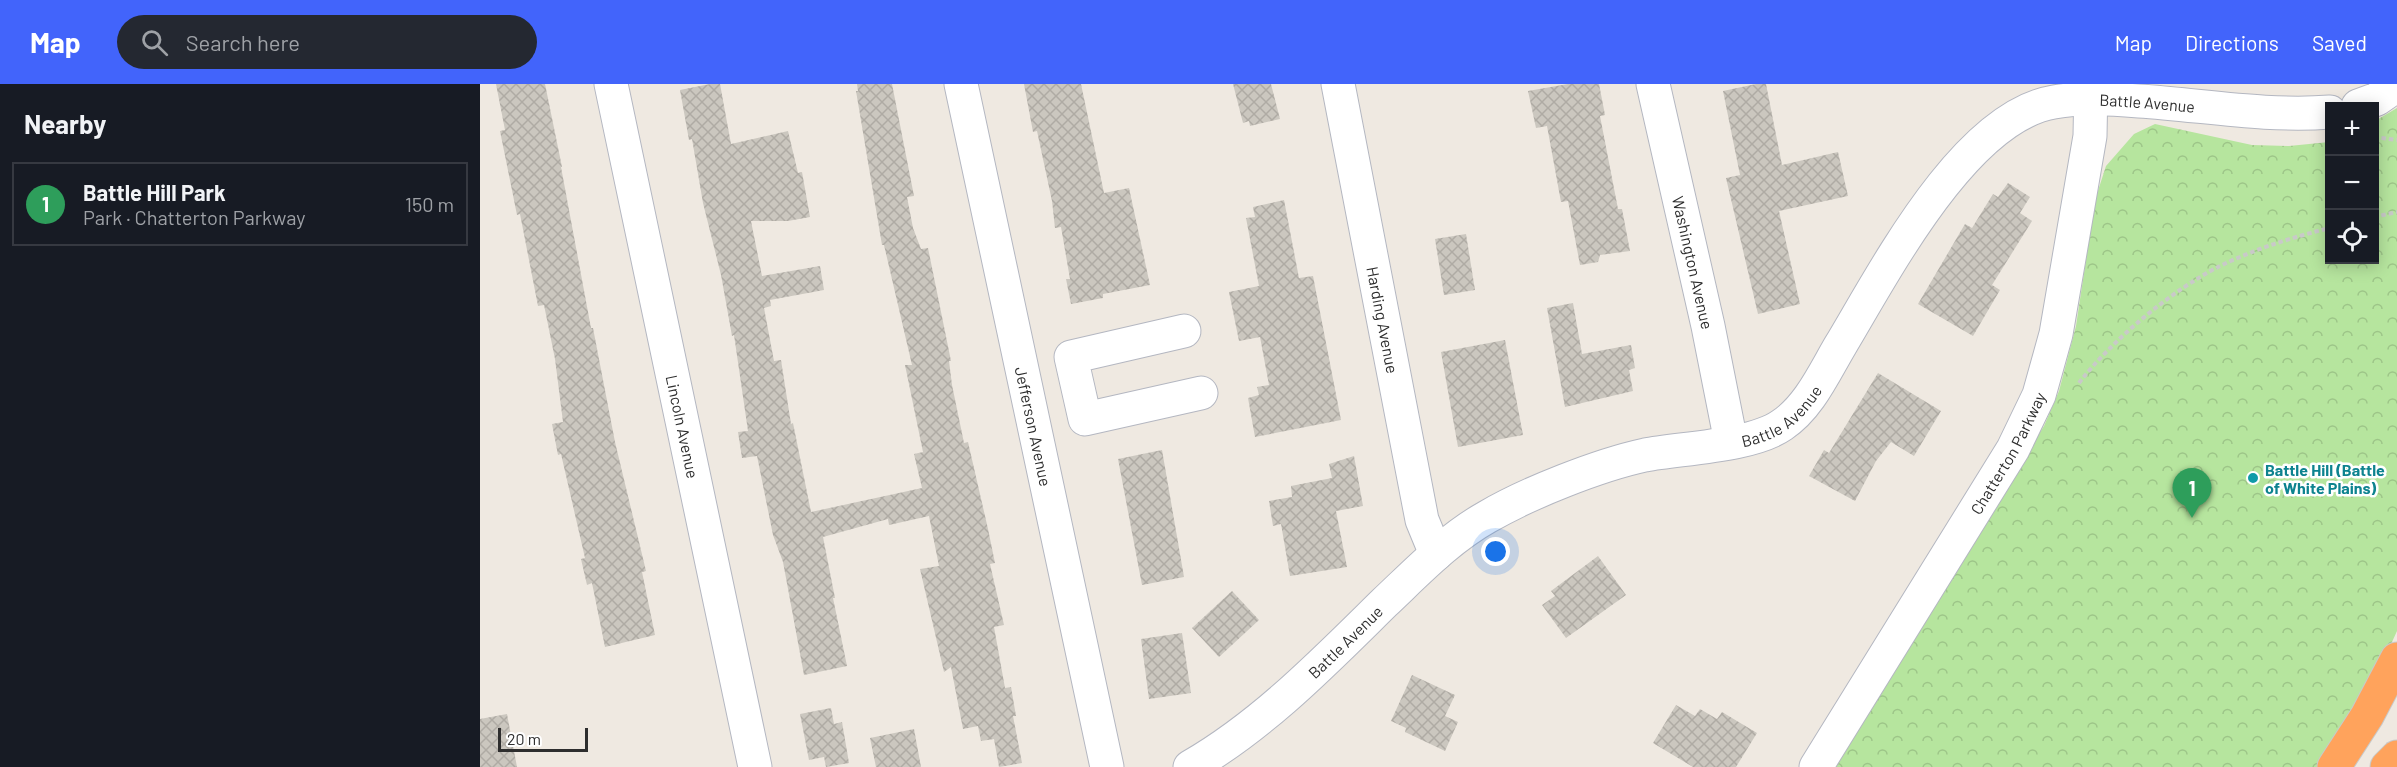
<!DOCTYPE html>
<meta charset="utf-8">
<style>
:root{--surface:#171b24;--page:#242831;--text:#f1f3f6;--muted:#9ea1a6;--line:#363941;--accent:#4264fb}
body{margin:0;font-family:Barlow,sans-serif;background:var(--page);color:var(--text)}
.controls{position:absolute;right:18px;top:18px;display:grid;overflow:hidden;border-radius:0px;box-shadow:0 3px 15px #0003}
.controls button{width:54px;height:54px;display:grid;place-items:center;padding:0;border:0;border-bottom:2px solid var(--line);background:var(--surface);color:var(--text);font:30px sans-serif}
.scale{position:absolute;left:18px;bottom:15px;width:90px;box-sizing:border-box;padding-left:6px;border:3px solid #2e2e2e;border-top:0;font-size:16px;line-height:21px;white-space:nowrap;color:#2e2e2e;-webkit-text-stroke:4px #fff;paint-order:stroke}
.you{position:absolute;left:1016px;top:468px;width:21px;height:21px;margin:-15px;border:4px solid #fff;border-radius:50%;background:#1a73e8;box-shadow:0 0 0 9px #1a73e833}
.badge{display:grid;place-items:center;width:39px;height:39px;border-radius:50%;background:var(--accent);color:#fff;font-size:20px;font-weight:700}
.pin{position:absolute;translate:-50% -50px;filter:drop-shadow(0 2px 3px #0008)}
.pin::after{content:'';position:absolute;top:32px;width:21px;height:18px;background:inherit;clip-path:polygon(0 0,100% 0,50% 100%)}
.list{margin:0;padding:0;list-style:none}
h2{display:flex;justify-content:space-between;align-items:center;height:78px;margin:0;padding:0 24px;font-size:26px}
h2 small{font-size:20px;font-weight:400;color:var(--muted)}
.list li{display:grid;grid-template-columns:39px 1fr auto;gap:18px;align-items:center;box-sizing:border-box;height:84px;margin:0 12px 12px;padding:0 12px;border:2px solid var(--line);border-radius:0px}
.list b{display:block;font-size:22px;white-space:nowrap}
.list p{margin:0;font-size:20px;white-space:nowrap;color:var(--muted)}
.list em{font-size:20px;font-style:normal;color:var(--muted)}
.icon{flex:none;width:33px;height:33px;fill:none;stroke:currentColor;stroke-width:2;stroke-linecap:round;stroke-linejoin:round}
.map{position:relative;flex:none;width:1917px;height:683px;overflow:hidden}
header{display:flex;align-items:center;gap:36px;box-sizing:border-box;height:84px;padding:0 30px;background:var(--accent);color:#fff}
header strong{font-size:28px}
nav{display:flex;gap:33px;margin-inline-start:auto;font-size:21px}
.search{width:420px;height:54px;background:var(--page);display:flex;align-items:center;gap:15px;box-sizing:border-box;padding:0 21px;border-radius:33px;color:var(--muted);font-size:22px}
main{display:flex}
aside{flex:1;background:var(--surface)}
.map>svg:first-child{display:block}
</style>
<header>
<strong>Map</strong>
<div class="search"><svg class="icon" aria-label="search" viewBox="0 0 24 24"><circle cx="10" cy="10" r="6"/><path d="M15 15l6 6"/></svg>Search here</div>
<nav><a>Map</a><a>Directions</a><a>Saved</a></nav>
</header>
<main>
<aside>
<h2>Nearby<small></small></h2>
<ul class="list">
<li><span class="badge" style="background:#2e9e5b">1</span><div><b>Battle Hill Park</b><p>Park · Chatterton Parkway</p></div><em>150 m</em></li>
</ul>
</aside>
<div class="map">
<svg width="1917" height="683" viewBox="0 0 1917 683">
<defs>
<pattern id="park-crowns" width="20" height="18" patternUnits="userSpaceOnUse" patternTransform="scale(1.5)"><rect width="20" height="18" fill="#b6e59e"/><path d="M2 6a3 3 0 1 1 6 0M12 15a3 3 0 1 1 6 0" fill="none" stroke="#9dc588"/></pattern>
<pattern id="building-cross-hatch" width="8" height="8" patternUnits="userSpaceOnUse" patternTransform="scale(1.5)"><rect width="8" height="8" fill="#cbc7bf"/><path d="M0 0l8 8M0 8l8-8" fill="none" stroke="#afaba4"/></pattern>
</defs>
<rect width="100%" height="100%" fill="#efe9e1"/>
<!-- park -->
<polygon fill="url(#park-crowns)" points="1917,24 1917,547 1902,580 1839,683 1351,683 1564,342 1579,307 1596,242 1615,116 1626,82 1654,50 1675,40 1772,61 1809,62 1849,58 1850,176 1894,176 1895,37"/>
<!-- building -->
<g fill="url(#building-cross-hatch)">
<polygon points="16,0 65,0 82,83 81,83 111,244 113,244 135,358 166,487 162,488 175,551 125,563 112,499 107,501 101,475 105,474 81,370 78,371 72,340 83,338 75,275 64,221 58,222 40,130 37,131 20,47 25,46"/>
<polygon points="230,0 240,0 251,60 308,47 318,89 322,88 330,133 308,137 271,137 282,192 340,182 344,206 290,216 291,222 284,224 294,277 301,276 311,340 313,339 331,428 442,404 434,370 443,368 425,281 432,281 404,161 402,161 376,7 378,7 377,0 412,0 434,112 427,113 433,144 441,165 448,164 471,277 469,277 472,301 484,359 488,358 508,445 515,479 510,480 524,541 514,543 525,604 531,603 536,632 533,632 542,679 519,683 514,655 501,657 498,642 483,645 471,583 464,588 440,485 459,482 449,432 409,441 408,435 343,453 355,514 353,514 367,582 324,591 303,478 293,451 277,372 262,374 258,348 268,347 254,251 252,252 241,191 223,119 212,55 209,56 200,6"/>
<polygon points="544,0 601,0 624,109 649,104 670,201 623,210 623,214 591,220 586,195 590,195 581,143 575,144 572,117 557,47 553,48"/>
<polygon points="753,0 791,0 800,35 770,42 769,37 763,39"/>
<polygon points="1088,0 1119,0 1125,31 1120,32 1138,125 1142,125 1150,167 1120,171 1118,178 1100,181 1088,117 1081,118 1067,42 1056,44 1048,7"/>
<polygon points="1276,0 1286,0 1302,81 1358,68 1368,112 1299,127 1320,220 1278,230 1246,94 1260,91 1243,7"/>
<polygon points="1528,99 1550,113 1540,129 1552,137 1512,201 1520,206 1493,252 1438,220 1485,140 1492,144 1513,110 1518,113"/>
<polygon points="804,116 819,194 833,192 861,336 775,353 768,314 779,311 777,303 789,301 780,253 759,257 749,208 779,202 766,134 775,133 773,123"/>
<polygon points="986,150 995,206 964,211 955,155"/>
<polygon points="1093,219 1102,270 1151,261 1155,284 1149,286 1153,307 1085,323 1067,224"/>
<polygon points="1025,256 1043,351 978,363 961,268"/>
<polygon points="1398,289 1461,327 1434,372 1411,358 1396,377 1375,417 1329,392 1344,366 1349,369"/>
<polygon points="682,366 704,493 662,501 638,375"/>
<polygon points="874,372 883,422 856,427 867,483 810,492 801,440 793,442 789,417 812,413 811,402 852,394 849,380"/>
<polygon points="1118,472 1146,511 1086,554 1062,521 1075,512 1071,507"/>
<polygon points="752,507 779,536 739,573 712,544"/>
<polygon points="702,549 711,609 669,615 661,555"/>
<polygon points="932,591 975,611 965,632 978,638 965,667 925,648 926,644 911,637"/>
<polygon points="1196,621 1215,632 1220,625 1237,635 1242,628 1277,649 1256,683 1213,683 1173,659"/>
<polygon points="351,624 354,640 362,638 369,679 346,683 344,673 329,676 320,630"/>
<polygon points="27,630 37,683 0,683 0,635"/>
<polygon points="434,645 441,683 396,683 390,654"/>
</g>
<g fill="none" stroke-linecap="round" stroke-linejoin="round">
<defs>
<g id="minor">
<path id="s1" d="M 131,0 L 275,683"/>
<path id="s2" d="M 481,0 L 627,683"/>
<path id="s3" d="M 858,0 L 942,436 L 956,470"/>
<path id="s4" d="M 1173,0 L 1228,242 L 1251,358"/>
<polyline points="1878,22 1897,15 1917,1"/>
<polyline points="704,247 591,273 605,335 721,309"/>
<path id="s5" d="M 710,683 C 783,641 844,578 904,519 C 937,488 968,455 1007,433 C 1048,409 1119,381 1165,371 C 1203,364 1272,362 1302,341 C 1329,323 1344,289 1360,262 C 1404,189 1484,33 1574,18 C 1602,13 1631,15 1659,17 C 1722,21 1787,33 1850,28"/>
<path id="s6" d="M 1336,683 L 1533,365 L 1559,311 L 1576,250 L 1610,52 L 1611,0"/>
</g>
<g id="highway">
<polyline points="1854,683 1887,632 1917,575"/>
<polyline points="1907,683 1917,673"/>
</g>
</defs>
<!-- minor casing -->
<use href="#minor" stroke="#b4b7c1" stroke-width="35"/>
<!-- highway casing -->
<use href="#highway" stroke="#c9c9c9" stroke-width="35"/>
<!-- path -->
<g stroke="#c9c9c9" stroke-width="4" stroke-dasharray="4.5 3" stroke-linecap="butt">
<polyline points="1894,53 1917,56"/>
<polyline points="1894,133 1917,128"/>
<path d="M 1599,299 C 1632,256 1692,206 1740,182 C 1775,165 1813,153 1850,144"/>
</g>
<!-- minor -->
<use href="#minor" stroke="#fff" stroke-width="33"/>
<!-- highway -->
<use href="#highway" stroke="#ffa35c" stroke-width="33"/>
</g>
<!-- markers -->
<circle fill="#0f9aa8" stroke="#fff" stroke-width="2" cx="1773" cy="394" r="6"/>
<g text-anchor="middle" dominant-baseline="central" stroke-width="5" stroke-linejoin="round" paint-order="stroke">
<!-- street labels -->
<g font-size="16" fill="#2e2e2e" stroke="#fff">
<text stroke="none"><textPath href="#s5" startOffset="1226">Battle Avenue</textPath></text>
<text stroke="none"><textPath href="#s4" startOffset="183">Washington Avenue</textPath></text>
<text stroke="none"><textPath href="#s3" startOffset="240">Harding Avenue</textPath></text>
<text stroke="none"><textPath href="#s5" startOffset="705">Battle Avenue</textPath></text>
<text stroke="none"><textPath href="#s1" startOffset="350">Lincoln Avenue</textPath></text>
<text stroke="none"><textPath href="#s2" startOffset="350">Jefferson Avenue</textPath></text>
<text stroke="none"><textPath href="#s6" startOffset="368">Chatterton Parkway</textPath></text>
<text stroke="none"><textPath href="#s5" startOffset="200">Battle Avenue</textPath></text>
</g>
<!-- culture labels -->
<g font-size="16" font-weight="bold" fill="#0d838f" stroke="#fff" text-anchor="start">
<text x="1785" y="385">Battle Hill (Battle<tspan x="1785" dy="18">of White Plains)</tspan></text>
</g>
</g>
</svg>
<div class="controls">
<button>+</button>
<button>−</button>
<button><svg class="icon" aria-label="locate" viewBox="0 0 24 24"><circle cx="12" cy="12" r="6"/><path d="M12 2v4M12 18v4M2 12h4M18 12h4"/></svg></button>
</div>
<div class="scale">20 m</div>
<div class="you"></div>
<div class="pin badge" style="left:1712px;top:434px;background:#2e9e5b">1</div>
</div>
</main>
